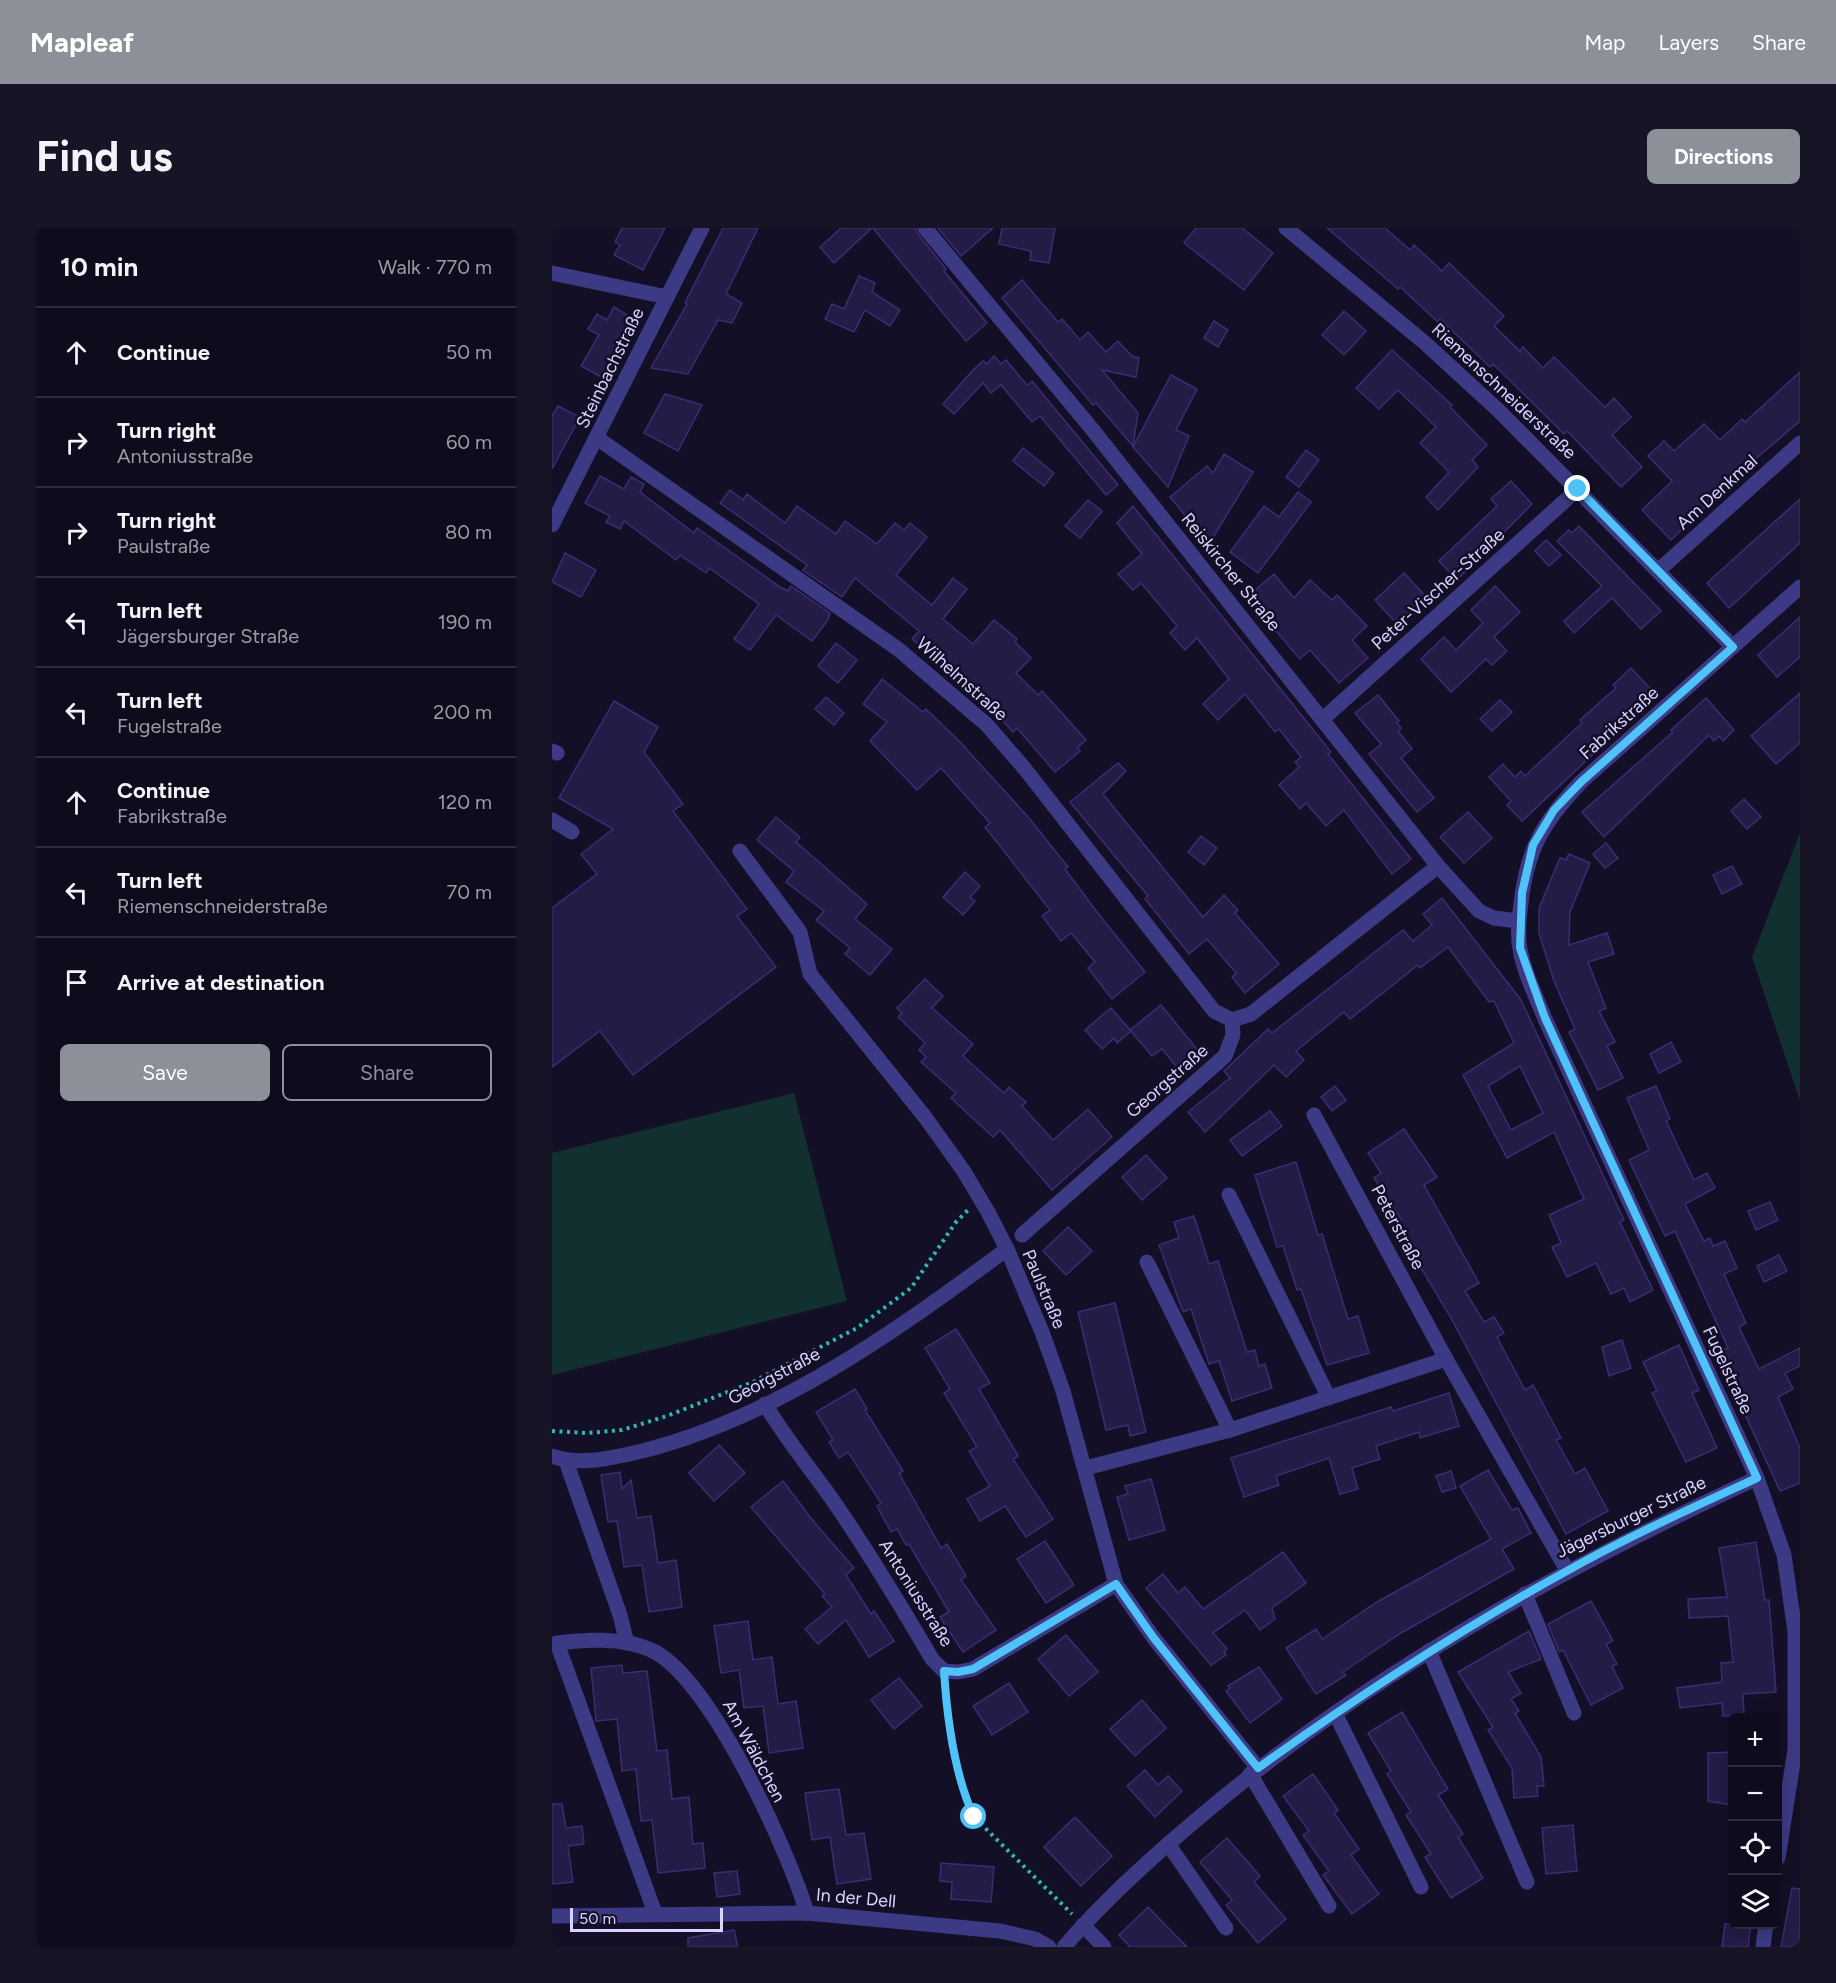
<!DOCTYPE html>
<meta charset="utf-8">
<style>
:root{--surface:#0e0b1c;--page:#171425;--text:#f1f3f6;--muted:#9b9ba3;--line:#2e2b3b;--accent:#8c9099}
body{margin:0;font-family:Figtree,sans-serif;background:var(--page);color:var(--text)}
.controls{position:absolute;right:18px;bottom:18px;display:grid;overflow:hidden;border-radius:9px;box-shadow:0 3px 15px #0003}
.controls button{width:54px;height:54px;display:grid;place-items:center;padding:0;border:0;border-bottom:2px solid var(--line);background:var(--surface);color:var(--text);font:30px sans-serif}
.scale{position:absolute;left:18px;bottom:15px;width:153px;box-sizing:border-box;padding-left:6px;border:3px solid #d9d4ff;border-top:0;font-size:16px;line-height:21px;white-space:nowrap;color:#d9d4ff;-webkit-text-stroke:4px #130f26;paint-order:stroke}
.stop{position:absolute;width:18px;height:18px;margin:-14px;border:4px solid #4fc3f7;border-radius:50%;background:#fff}
.stop.end{background:#4fc3f7;border-color:#fff;box-shadow:0 2px 6px #0008}
.list{margin:0;padding:0;list-style:none}
h2{display:flex;justify-content:space-between;align-items:center;height:78px;margin:0;padding:0 24px;font-size:26px}
h2 small{font-size:20px;font-weight:400;color:var(--muted)}
.list li{display:grid;grid-template-columns:39px 1fr auto;gap:18px;align-items:center;box-sizing:border-box;height:90px;padding:0 24px;border-top:2px solid var(--line)}
.list b{display:block;font-size:22px;white-space:nowrap}
.list p{margin:0;font-size:20px;white-space:nowrap;color:var(--muted)}
.list em{font-size:20px;font-style:normal;color:var(--muted)}
.actions{display:flex;gap:12px;padding:18px 24px}
.actions a{flex:1;padding:14px 0;border:2px solid var(--accent);border-radius:9px;text-align:center;font-size:21px;color:var(--accent)}
.actions .main{background:var(--accent);color:#fff}
.icon{flex:none;width:33px;height:33px;fill:none;stroke:currentColor;stroke-width:2;stroke-linecap:round;stroke-linejoin:round}
.map{position:relative;flex:none;width:1248px;height:1719px;overflow:hidden;border-radius:9px}
header{display:flex;align-items:center;gap:36px;box-sizing:border-box;height:84px;padding:0 30px;background:var(--accent);color:#fff}
header strong{font-size:28px}
nav{display:flex;gap:33px;margin-inline-start:auto;font-size:21px}
.intro{display:flex;align-items:center;justify-content:space-between;box-sizing:border-box;height:144px;padding:0 36px}
h1{margin:0;font-size:42px}
.button{padding:15px 27px;border-radius:9px;background:var(--accent);color:#fff;font-size:21px;font-weight:700}
main{display:flex;gap:36px;padding:0 36px}
aside{flex:1;background:var(--surface);border-radius:9px;box-shadow:0 3px 15px #0003}
.map>svg:first-child{display:block}
</style>
<header>
<strong>Mapleaf</strong>
<nav><a>Map</a><a>Layers</a><a>Share</a></nav>
</header>
<div class="intro"><h1>Find us</h1><a class="button">Directions</a></div>
<main>
<aside>
<h2>10 min<small>Walk · 770 m</small></h2>
<ul class="list">
<li><svg class="icon" aria-label="ahead" viewBox="0 0 24 24"><path d="M12 20V5M6 11l6-6 6 6"/></svg><div><b>Continue</b></div><em>50 m</em></li>
<li><svg class="icon" aria-label="right" viewBox="0 0 24 24"><path d="M7 20v-9h11M14 6l5 5-5 5"/></svg><div><b>Turn right</b><p>Antoniusstraße</p></div><em>60 m</em></li>
<li><svg class="icon" aria-label="right" viewBox="0 0 24 24"><path d="M7 20v-9h11M14 6l5 5-5 5"/></svg><div><b>Turn right</b><p>Paulstraße</p></div><em>80 m</em></li>
<li><svg class="icon" aria-label="left" viewBox="0 0 24 24"><path d="M17 20v-9H6M10 6l-5 5 5 5"/></svg><div><b>Turn left</b><p>Jägersburger Straße</p></div><em>190 m</em></li>
<li><svg class="icon" aria-label="left" viewBox="0 0 24 24"><path d="M17 20v-9H6M10 6l-5 5 5 5"/></svg><div><b>Turn left</b><p>Fugelstraße</p></div><em>200 m</em></li>
<li><svg class="icon" aria-label="ahead" viewBox="0 0 24 24"><path d="M12 20V5M6 11l6-6 6 6"/></svg><div><b>Continue</b><p>Fabrikstraße</p></div><em>120 m</em></li>
<li><svg class="icon" aria-label="left" viewBox="0 0 24 24"><path d="M17 20v-9H6M10 6l-5 5 5 5"/></svg><div><b>Turn left</b><p>Riemenschneiderstraße</p></div><em>70 m</em></li>
<li><svg class="icon" aria-label="arrive" viewBox="0 0 24 24"><path d="M6 21V4h12l-3 4 3 4H6"/></svg><div><b>Arrive at destination</b></div></li>
</ul>
<div class="actions"><a class="main">Save</a><a>Share</a></div>
</aside>
<div class="map">
<svg width="1248" height="1719" viewBox="0 0 1248 1719">
<rect width="100%" height="100%" fill="#130f26"/>
<!-- green -->
<g fill="#12302f">
<polygon points="1248,605 1248,873 1200,729"/>
<polygon points="242,865 295,1073 0,1147 0,925"/>
</g>
<!-- building -->
<g fill="#241b47" stroke="#3b2d73" stroke-width="1.5" fill-rule="evenodd">
<polygon points="70,0 113,0 91,42 62,27 68,17 63,14"/>
<polygon points="171,0 206,0 174,66 190,75 180,95 166,92 136,146 99,140 135,76 133,75"/>
<polygon points="289,0 320,0 282,35 268,19"/>
<polygon points="321,0 363,0 366,6 394,41 392,43 435,95 414,113"/>
<polygon points="386,0 441,0 409,28"/>
<polygon points="450,0 503,0 497,35 478,32 479,23 447,16"/>
<polygon points="644,0 690,0 721,25 692,62 632,15"/>
<polygon points="775,0 833,0 858,22 862,17 890,43 897,35 952,88 942,98 968,123 971,119 991,140 1002,129 1053,179 1062,170 1079,189 1060,207 1090,239 1069,259 1015,203 1012,206 941,136 938,139 888,91 886,94 848,59 846,61"/>
<polygon points="307,48 323,55 320,64 348,82 338,98 313,82 302,104 273,91 280,76 292,81"/>
<polygon points="470,52 506,94 510,91 528,112 536,104 554,124 566,113 580,128 587,130 584,149 550,142 586,185 581,218 544,175 541,177 450,70"/>
<polygon points="62,79 84,92 51,150 29,138 47,107 36,101 45,86 55,92"/>
<polygon points="792,83 814,103 792,127 770,107"/>
<polygon points="662,93 676,102 666,119 652,110"/>
<polygon points="840,122 900,177 898,179 935,217 920,232 926,239 886,282 874,269 897,244 868,215 884,199 846,162 827,181 804,160"/>
<polygon points="442,128 449,136 454,132 475,157 480,153 566,257 554,267 488,188 480,194 449,157 439,165 431,155 402,186 391,176 421,142 431,133 435,136"/>
<polygon points="1248,144 1248,193 1201,233 1119,312 1090,282 1120,253 1096,228 1112,213 1122,223 1152,196 1168,212 1190,191 1193,194"/>
<polygon points="619,147 645,161 624,202 637,208 616,259 581,219"/>
<polygon points="113,166 150,177 126,223 92,205"/>
<polygon points="6,178 28,189 0,241 0,188"/>
<polygon points="471,220 502,245 492,258 461,233"/>
<polygon points="754,222 767,232 747,259 734,249"/>
<polygon points="672,226 701,244 657,316 618,269 655,238 661,245"/>
<polygon points="48,248 72,261 79,249 92,256 88,264 142,305 145,300 228,359 236,363 239,358 278,385 276,392 260,413 224,387 198,422 182,411 207,376 157,340 154,345 128,327 124,332 72,293 68,301 54,294 58,288 33,275"/>
<polygon points="959,253 980,276 905,352 887,333 945,278 939,271"/>
<polygon points="178,262 191,272 195,266 233,295 245,278 284,306 293,293 325,316 343,295 352,302 358,295 375,309 344,347 380,377 401,350 415,361 391,391 421,416 442,392 465,411 463,414 479,430 464,445 486,467 490,463 534,512 525,520 528,523 503,544 465,500 461,504 408,448 406,450 360,411 367,403 303,350 290,369 251,342 255,337 168,275"/>
<polygon points="746,264 759,274 706,345 678,324 712,278 727,289"/>
<polygon points="1248,271 1248,315 1177,380 1155,355"/>
<polygon points="536,272 550,283 528,310 513,298"/>
<polygon points="581,278 747,484 779,524 776,526 859,631 840,646 792,582 774,598 754,575 748,581 727,557 747,539 743,534 749,529 727,501 723,504 693,466 666,492 651,476 677,451 645,410 633,422 618,405 625,398 589,355 581,362 566,346 590,326 565,295"/>
<polygon points="1027,298 1109,383 1089,401 1060,370 1022,405 1012,393 1050,358 1005,313 1017,302 1020,305"/>
<polygon points="994,312 1009,327 997,338 983,323"/>
<polygon points="13,325 44,342 29,369 0,354"/>
<polygon points="852,345 876,371 847,398 823,372"/>
<polygon points="722,346 742,370 758,352 780,372 785,367 815,398 800,412 816,430 787,455 758,422 748,431 695,369"/>
<polygon points="943,358 968,384 942,409 955,423 940,437 934,431 899,464 869,431 892,409 904,422 931,395 919,382"/>
<polygon points="1248,389 1248,429 1225,449 1206,427"/>
<polygon points="284,415 305,432 286,455 266,438"/>
<polygon points="1079,440 1104,467 970,593 955,577 959,573 937,549 951,536 963,549 969,543 973,548 1030,495 1028,492 1064,460 1061,457"/>
<polygon points="330,451 371,484 374,481 408,514 477,590 516,639 513,641 545,684 593,744 560,771 536,740 543,734 519,705 509,713 490,688 498,682 433,599 438,595 389,540 365,562 318,513 335,494 311,476"/>
<polygon points="1248,465 1248,515 1224,536 1199,508"/>
<polygon points="826,467 847,493 845,495 849,500 846,503 860,521 849,530 882,570 865,584 817,526 829,516 803,485"/>
<polygon points="274,469 292,485 282,497 263,481"/>
<polygon points="1154,470 1182,502 1171,513 1167,508 1162,513 1157,507 1052,609 1030,584 1121,504 1119,502"/>
<polygon points="948,472 960,484 940,503 928,491"/>
<polygon points="62,473 106,499 92,524 131,576 121,583 195,681 185,688 224,739 81,847 48,803 0,839 0,680 45,646 29,626 61,601 7,570"/>
<polygon points="566,535 574,543 551,566 651,689 672,667 686,682 683,685 727,736 693,765 680,749 684,745 655,711 637,726 593,671 596,668 518,574"/>
<polygon points="1192,571 1209,589 1195,601 1179,583"/>
<polygon points="916,584 940,610 912,635 888,609"/>
<polygon points="224,589 248,609 244,614 315,676 303,691 340,721 318,747 293,726 298,720 264,692 272,683 234,654 242,643 205,612"/>
<polygon points="649,608 665,620 652,637 636,624"/>
<polygon points="1054,615 1066,630 1053,640 1041,626"/>
<polygon points="1017,626 1038,635 1018,684 1017,717 1055,705 1062,726 1036,734 1054,780 1047,783 1063,814 1055,818 1071,850 1046,862 1017,804 1023,801 1002,753 987,705 987,680 1008,630 1014,632"/>
<polygon points="1180,638 1190,656 1170,666 1161,647"/>
<polygon points="413,644 428,658 418,669 423,673 411,687 391,669"/>
<path d="M 890,670 L 969,772 L 1072,992 L 1068,994 L 1101,1062 L 1078,1074 L 1072,1060 L 1059,1066 L 1044,1035 L 1015,1049 L 1000,1019 L 1009,1015 L 997,987 L 1032,971 L 1002,904 L 955,930 L 911,847 L 962,815 L 942,773 L 937,774 L 896,719 L 868,740 L 866,737 L 798,791 L 792,784 L 744,823 L 752,832 L 734,849 L 722,837 L 653,904 L 636,884 L 678,850 L 672,843 L 716,801 L 720,805 L 851,702 L 861,713 L 880,697 L 871,686 ZM 968,838 L 991,885 L 959,902 L 936,858 Z"/>
<polygon points="373,751 391,768 380,780 421,816 411,828 452,865 457,859 474,874 470,878 501,912 536,881 560,909 500,962 448,902 441,909 399,870 404,865 369,834 374,829 367,822 373,815 346,789 350,785 345,780"/>
<polygon points="609,777 648,825 627,842 610,821 600,828 578,802"/>
<polygon points="559,780 579,803 565,815 562,810 550,821 533,802"/>
<polygon points="1119,814 1129,834 1107,845 1098,826"/>
<polygon points="783,858 794,872 780,883 769,869"/>
<polygon points="1104,858 1118,891 1114,893 1142,952 1155,945 1163,960 1133,976 1152,1013 1158,1010 1161,1018 1173,1013 1185,1040 1172,1046 1194,1095 1187,1099 1207,1141 1248,1120 1248,1138 1233,1145 1241,1161 1226,1169 1248,1220 1248,1255 1228,1263 1165,1125 1176,1120 1123,1003 1113,1008 1077,932 1097,922 1075,870"/>
<polygon points="718,883 730,898 690,928 678,912"/>
<polygon points="852,901 885,949 872,957 927,1055 913,1063 932,1094 942,1089 952,1105 945,1109 973,1162 981,1157 1009,1210 1004,1212 1023,1246 1033,1240 1056,1283 1014,1306 899,1090 842,995 849,991 822,950 829,945 816,925"/>
<polygon points="594,927 615,950 590,972 570,949"/>
<polygon points="744,934 766,1007 770,1006 796,1091 806,1088 817,1125 775,1137 749,1061 745,1062 731,1018 725,1019 703,947"/>
<polygon points="1218,974 1226,992 1204,1002 1196,983"/>
<polygon points="642,988 657,1036 666,1033 695,1124 703,1122 707,1138 713,1136 720,1160 680,1173 667,1133 657,1136 639,1081 631,1084 607,1017 627,1010 622,994"/>
<polygon points="516,999 540,1023 514,1047 491,1023"/>
<polygon points="1227,1027 1235,1043 1212,1054 1205,1038"/>
<polygon points="563,1075 594,1204 578,1208 576,1197 554,1202 526,1084"/>
<polygon points="404,1101 438,1155 427,1161 466,1228 461,1231 501,1291 474,1309 453,1278 428,1293 415,1271 438,1258 417,1223 425,1219 392,1165 398,1161 373,1120"/>
<polygon points="1070,1112 1079,1140 1057,1148 1050,1119"/>
<polygon points="1127,1117 1147,1162 1140,1165 1165,1220 1134,1234 1100,1165 1105,1163 1091,1134"/>
<polygon points="303,1161 315,1181 313,1182 351,1243 347,1245 389,1320 395,1316 414,1348 409,1352 444,1402 411,1424 388,1389 397,1384 357,1316 354,1317 345,1301 339,1304 325,1278 329,1275 296,1224 287,1230 277,1214 281,1212 264,1184"/>
<polygon points="897,1165 907,1198 868,1210 867,1204 824,1218 828,1231 800,1240 806,1261 788,1266 777,1230 724,1248 727,1257 692,1269 679,1230 839,1179 841,1183"/>
<polygon points="167,1217 193,1245 162,1273 137,1245"/>
<polygon points="936,1242 960,1282 966,1280 979,1305 950,1321 962,1341 849,1405 791,1444 794,1447 764,1466 734,1420 764,1401 770,1411 825,1374 939,1311 908,1258"/>
<polygon points="899,1243 904,1260 890,1264 884,1248"/>
<polygon points="68,1244 70,1261 79,1252 85,1290 99,1288 106,1335 124,1332 130,1379 97,1384 90,1337 72,1339 65,1293 56,1294 49,1247"/>
<polygon points="599,1251 613,1302 577,1312 565,1269 576,1266 573,1258"/>
<polygon points="231,1253 262,1294 302,1340 294,1347 319,1386 322,1383 342,1413 317,1429 294,1392 266,1416 253,1401 280,1379 270,1368 273,1366 199,1279"/>
<polygon points="493,1313 522,1357 494,1375 465,1331"/>
<polygon points="1204,1314 1213,1372 1217,1372 1224,1464 1191,1466 1192,1487 1171,1488 1170,1475 1128,1480 1125,1460 1170,1454 1169,1435 1181,1434 1176,1388 1137,1390 1136,1371 1175,1369 1167,1320"/>
<polygon points="731,1324 754,1355 720,1380 723,1391 708,1402 693,1382 661,1405 675,1421 672,1424 674,1427 659,1437 594,1360 611,1346 626,1365 633,1359 651,1381"/>
<polygon points="1039,1373 1061,1413 1054,1416 1065,1436 1060,1438 1071,1460 1039,1477 1011,1422 1007,1424 996,1396"/>
<polygon points="196,1393 201,1432 220,1429 226,1476 244,1473 251,1520 217,1525 211,1478 192,1480 187,1442 169,1445 162,1398"/>
<polygon points="977,1403 989,1431 956,1444 969,1465 959,1471 967,1483 963,1485 989,1529 992,1558 985,1558 986,1568 962,1570 960,1540 936,1502 941,1499 906,1444"/>
<polygon points="514,1407 546,1444 517,1468 486,1431"/>
<polygon points="70,1437 71,1445 95,1443 105,1523 115,1522 120,1571 137,1569 141,1616 151,1615 153,1640 106,1645 100,1592 89,1593 84,1541 70,1543 65,1491 44,1493 39,1440"/>
<polygon points="707,1439 730,1471 698,1495 674,1463 678,1460 676,1458"/>
<polygon points="347,1450 370,1478 342,1501 319,1472"/>
<polygon points="457,1455 476,1484 440,1507 421,1478"/>
<polygon points="590,1472 614,1500 583,1528 558,1501"/>
<polygon points="850,1484 896,1561 886,1567 911,1606 906,1609 931,1650 899,1670 873,1629 879,1626 854,1587 859,1584 835,1546 839,1543 816,1505"/>
<polygon points="1180,1524 1180,1577 1156,1573 1156,1525"/>
<polygon points="593,1542 606,1557 616,1548 630,1563 603,1589 575,1558"/>
<polygon points="761,1546 786,1582 782,1585 807,1621 799,1627 827,1666 800,1686 771,1647 777,1643 751,1607 757,1603 731,1568"/>
<polygon points="287,1561 294,1607 312,1605 319,1651 285,1656 278,1609 260,1612 253,1565"/>
<polygon points="0,1576 10,1576 14,1600 30,1598 32,1616 16,1618 21,1654 0,1656"/>
<polygon points="523,1589 560,1628 529,1658 492,1619"/>
<polygon points="1021,1597 1025,1643 994,1646 990,1600"/>
<polygon points="675,1610 708,1648 702,1654 734,1691 706,1715 674,1677 680,1672 648,1634"/>
<polygon points="389,1635 442,1639 439,1674 399,1671 400,1654 388,1653"/>
<polygon points="185,1643 188,1666 165,1669 162,1645"/>
<polygon points="1240,1660 1248,1661 1248,1719 1229,1719"/>
<polygon points="596,1679 635,1719 578,1719 567,1707"/>
<polygon points="1173,1696 1199,1696 1196,1719 1170,1719"/>
<polygon points="182,1702 186,1719 136,1719 136,1710"/>
</g>
<g fill="none" stroke-linecap="round" stroke-linejoin="round">
<!-- path -->
<g stroke="#2fb8b0" stroke-width="4" stroke-dasharray="3 4.5" stroke-linecap="butt">
<polyline points="0,1203 35,1205 70,1202 115,1188 201,1154 305,1100 359,1060 404,994 416,982"/>
<path d="M 393,1459 C 398,1501 403,1550 422,1589 L 520,1686"/>
</g>
<!-- minor -->
<g stroke="#3d3a85" stroke-width="15">
<polyline points="373,0 540,201 886,638 927,683 942,690 966,693"/>
<polyline points="734,0 873,115 946,182 1181,419"/>
<polyline points="0,45 115,69"/>
<polyline points="45,210 346,421 435,497 473,541 662,783 680,792"/>
<polyline points="0,297 150,0"/>
<polyline points="1107,342 1248,215"/>
<polyline points="771,491 1026,261"/>
<polyline points="0,523 5,525"/>
<polyline points="0,592 20,604"/>
<polyline points="188,623 248,704 258,746 373,889 411,942 436,984 455,1021 490,1104 511,1163 564,1356 601,1409 706,1540"/>
<polyline points="680,792 699,786 886,638"/>
<polyline points="762,887 894,1131 1015,1342"/>
<polyline points="677,967 777,1170"/>
<polyline points="470,1007 673,828 681,807 680,792"/>
<polyline points="595,1034 678,1202"/>
<path d="M 213,1176 C 234,1211 259,1241 282,1274 C 317,1325 349,1378 380,1431 L 392,1443 L 406,1444 L 421,1441 L 564,1356"/>
<path d="M 0,1228 C 29,1238 61,1230 90,1223 C 225,1189 344,1103 455,1021"/>
<polyline points="14,1233 68,1387 75,1415"/>
<polyline points="534,1240 678,1202 894,1131"/>
<polyline points="973,1366 1022,1485"/>
<polyline points="5,1415 103,1685"/>
<path d="M 0,1416 C 30,1411 71,1409 99,1422 C 157,1447 237,1624 255,1685"/>
<polyline points="877,1423 975,1654"/>
<polyline points="783,1485 869,1659"/>
<polyline points="698,1546 777,1678"/>
<polyline points="616,1616 674,1700"/>
<path d="M 1226,1630 L 1243,1522 L 1243,1403 L 1232,1327 L 1205,1250 L 993,791 C 984,768 972,745 968,721 C 965,706 967,690 969,675 C 975,620 992,593 1029,554 L 1248,359"/>
<polyline points="0,1688 255,1685 448,1703 483,1711 497,1719"/>
<polyline points="531,1697 552,1719"/>
<path d="M 512,1719 C 553,1671 601,1628 649,1588 C 816,1446 1007,1342 1205,1250"/>
<polyline points="1211,1719 1214,1696"/>
</g>
</g>
<g fill="none" stroke-linecap="round" stroke-linejoin="round">
<!-- route -->
<path stroke="#4fc3f7" stroke-width="8" d="M 422,1589 C 402,1546 395,1490 392,1443 L 406,1444 L 421,1441 L 564,1356 L 601,1409 L 706,1540 C 805,1469 906,1403 1013,1344 C 1075,1309 1140,1280 1205,1250 L 993,790 L 968,720 L 970,665 L 981,617 L 1002,582 L 1029,554 L 1181,419 L 1026,261"/>
</g>
<g text-anchor="middle" dominant-baseline="central" stroke-width="5" stroke-linejoin="round" paint-order="stroke">
<!-- street labels -->
<g font-size="18" fill="#d9d4ff" stroke="#130f26">
<text transform="translate(58 140) rotate(-64)">Steinbachstraße</text>
<text transform="translate(952 163) rotate(43)">Riemenschneiderstraße</text>
<text transform="translate(1165 264) rotate(-42)">Am Denkmal</text>
<text transform="translate(679 344) rotate(51)">Reiskircher Straße</text>
<text transform="translate(886 361) rotate(-42)">Peter-Vischer-Straße</text>
<text transform="translate(410 451) rotate(42)">Wilhelmstraße</text>
<text transform="translate(1067 495) rotate(-42)">Fabrikstraße</text>
<text transform="translate(615 853) rotate(-41)">Georgstraße</text>
<text transform="translate(846 999) rotate(62)">Peterstraße</text>
<text transform="translate(492 1061) rotate(67)">Paulstraße</text>
<text transform="translate(1176 1142) rotate(65)">Fugelstraße</text>
<text transform="translate(222 1148) rotate(-28)">Georgstraße</text>
<text transform="translate(1079 1289) rotate(-26)">Jägersburger Straße</text>
<text transform="translate(364 1365) rotate(58)">Antoniusstraße</text>
<text transform="translate(202 1523) rotate(62)">Am Wäldchen</text>
<text transform="translate(304 1670) rotate(5)">In der Dell</text>
</g>
</g>
</svg>
<div class="controls">
<button>+</button>
<button>−</button>
<button><svg class="icon" aria-label="locate" viewBox="0 0 24 24"><circle cx="12" cy="12" r="6"/><path d="M12 2v4M12 18v4M2 12h4M18 12h4"/></svg></button>
<button><svg class="icon" aria-label="layers" viewBox="0 0 24 24"><path d="M12 4l9 5-9 5-9-5zM3 14l9 5 9-5"/></svg></button>
</div>
<div class="scale">50 m</div>
<div class="stop" style="left:422px;top:1589px"></div>
<div class="stop end" style="left:1026px;top:261px"></div>
</div>
</main>
